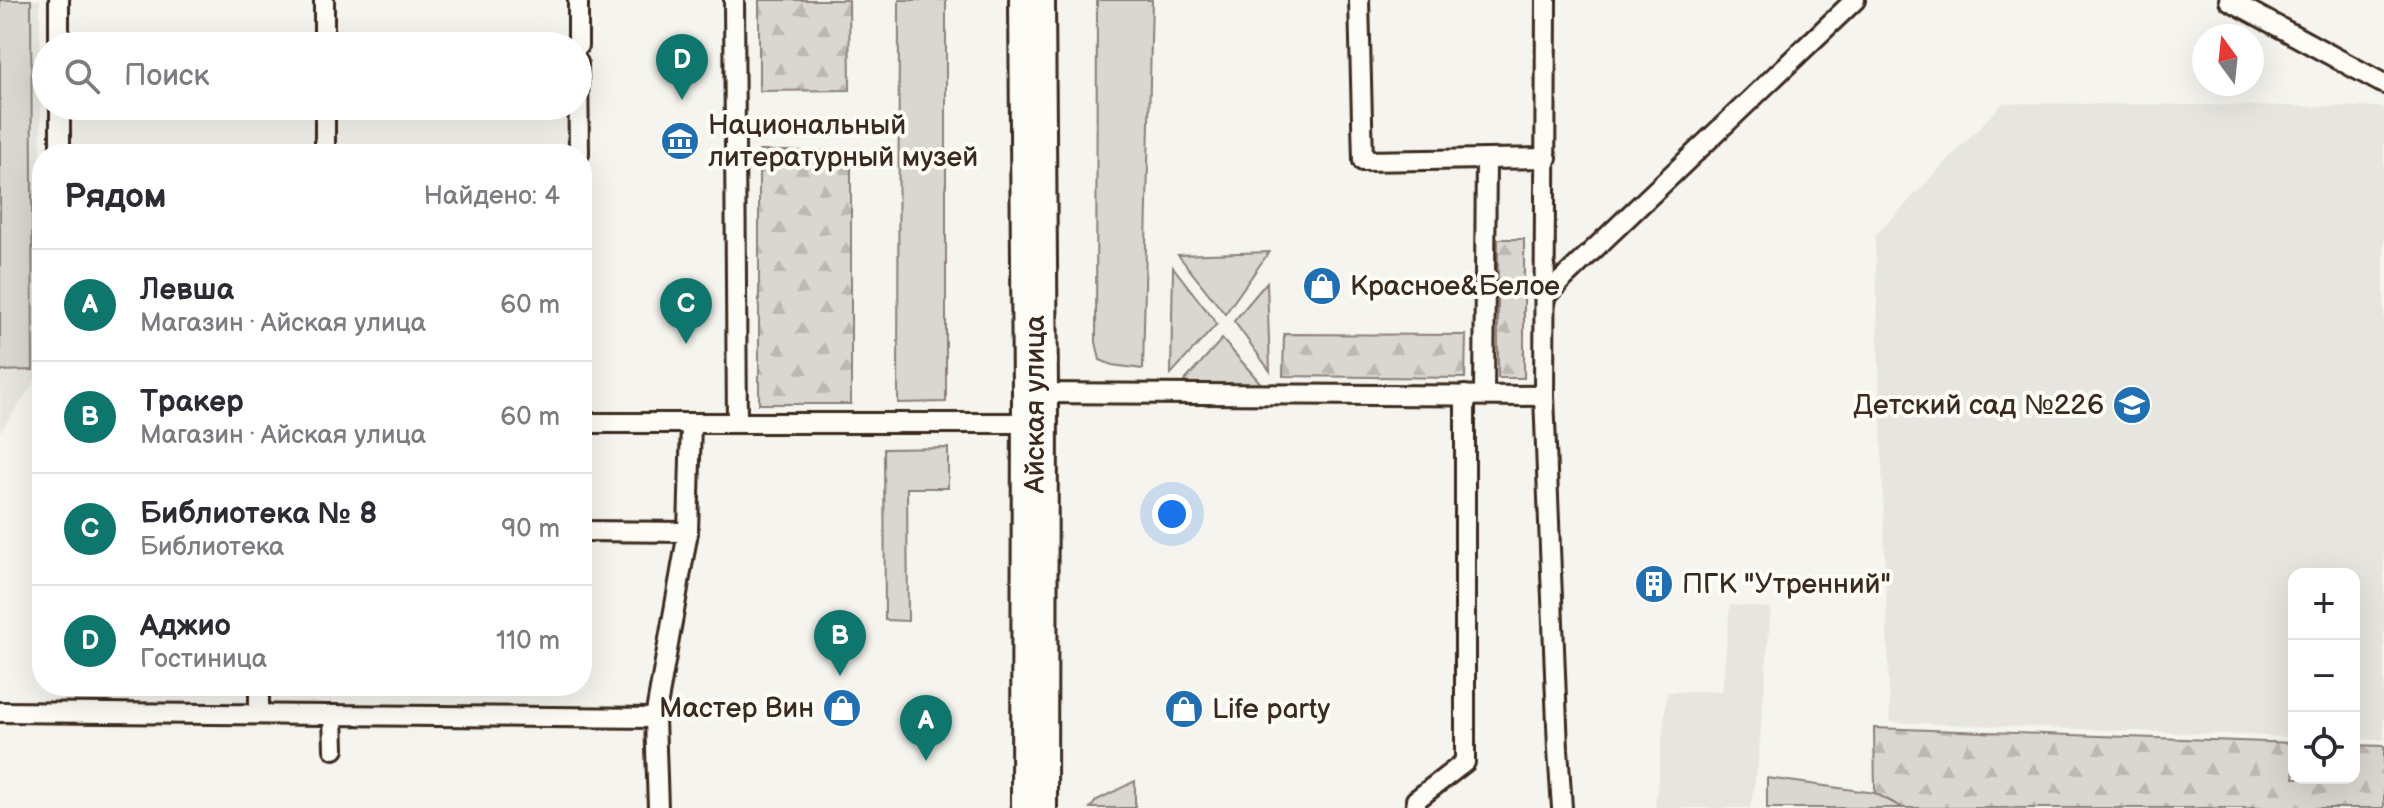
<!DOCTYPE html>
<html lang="ru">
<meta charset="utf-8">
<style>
:root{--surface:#fff;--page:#f7f7f7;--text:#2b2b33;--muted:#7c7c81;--line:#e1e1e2;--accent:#0f766e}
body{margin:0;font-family:"Balsamiq Sans",sans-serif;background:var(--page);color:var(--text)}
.controls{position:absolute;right:24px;bottom:24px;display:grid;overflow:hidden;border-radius:16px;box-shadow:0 8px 32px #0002}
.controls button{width:72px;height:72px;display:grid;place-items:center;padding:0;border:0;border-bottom:2px solid var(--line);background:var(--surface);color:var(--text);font:40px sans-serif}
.compass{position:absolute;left:2192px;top:24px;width:72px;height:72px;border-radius:50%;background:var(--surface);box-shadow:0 8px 32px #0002;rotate:345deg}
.you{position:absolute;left:1172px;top:514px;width:28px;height:28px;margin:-20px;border:6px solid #fff;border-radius:50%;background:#1a73e8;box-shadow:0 0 0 12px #1a73e833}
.badge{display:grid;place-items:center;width:52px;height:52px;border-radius:50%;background:var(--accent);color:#fff;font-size:26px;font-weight:700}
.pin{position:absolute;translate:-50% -66px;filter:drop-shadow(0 2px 4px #0008)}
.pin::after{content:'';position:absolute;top:42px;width:28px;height:24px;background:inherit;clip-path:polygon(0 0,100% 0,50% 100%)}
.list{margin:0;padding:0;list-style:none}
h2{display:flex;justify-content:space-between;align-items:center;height:104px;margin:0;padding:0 32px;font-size:34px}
h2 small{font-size:26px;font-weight:400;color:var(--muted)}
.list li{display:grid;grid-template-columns:52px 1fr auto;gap:24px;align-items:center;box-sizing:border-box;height:112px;padding:0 32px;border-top:2px solid var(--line)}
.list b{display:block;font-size:30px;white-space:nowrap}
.list p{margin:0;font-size:26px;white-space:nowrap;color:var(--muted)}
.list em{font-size:26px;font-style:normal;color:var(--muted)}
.icon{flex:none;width:44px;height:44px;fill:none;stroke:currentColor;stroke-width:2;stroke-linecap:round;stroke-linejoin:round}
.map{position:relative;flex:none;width:2384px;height:808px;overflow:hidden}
.search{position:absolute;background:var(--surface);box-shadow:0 8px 32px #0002;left:32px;top:32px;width:560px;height:88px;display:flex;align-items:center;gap:20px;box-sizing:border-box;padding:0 28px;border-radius:44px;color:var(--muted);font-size:30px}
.panel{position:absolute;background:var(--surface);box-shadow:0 8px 32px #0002;left:32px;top:144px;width:560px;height:552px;border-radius:32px}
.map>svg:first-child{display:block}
</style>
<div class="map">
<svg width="2384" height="808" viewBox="0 0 2384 808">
<defs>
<pattern id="forest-firs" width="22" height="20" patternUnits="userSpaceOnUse" patternTransform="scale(2)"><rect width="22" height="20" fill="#dad6d0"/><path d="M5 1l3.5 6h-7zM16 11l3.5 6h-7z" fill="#bcb8b2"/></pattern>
</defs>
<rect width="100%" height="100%" fill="#f5f4ee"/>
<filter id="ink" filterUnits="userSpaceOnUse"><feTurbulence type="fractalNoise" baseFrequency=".0125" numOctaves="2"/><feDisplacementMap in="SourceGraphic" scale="16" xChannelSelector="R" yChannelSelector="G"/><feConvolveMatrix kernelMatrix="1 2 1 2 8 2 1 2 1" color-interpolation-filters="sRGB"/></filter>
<g filter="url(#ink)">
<!-- built -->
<g fill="#e7e5df">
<polygon points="0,0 40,0 42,371 0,432"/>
<polygon points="2003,103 2384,107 2384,740 2354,739 2354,574 2294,574 2294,737 1890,722 1875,236"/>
<polygon points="1730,605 1771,608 1758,765 1750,808 1655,808 1667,692 1722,691"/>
</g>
<!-- green -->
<g fill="#dad6d0" stroke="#8a8077" stroke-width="2">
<polygon points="0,0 31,0 33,370 0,371"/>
<polygon points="899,0 946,0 946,402 898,403"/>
<polygon points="1097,0 1152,0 1143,369 1112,365 1100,360 1096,342"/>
<polygon points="1269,252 1225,314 1178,255"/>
<polygon points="1173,267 1217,324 1171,374"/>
<polygon points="1267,282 1270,371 1234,321"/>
<polygon points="1222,339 1264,387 1181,385"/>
<polygon points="948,448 948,488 907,488 908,621 885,620 884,449"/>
<polygon points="1767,778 1875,793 1903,808 1767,808"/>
<polygon points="1135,781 1135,808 1090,808 1097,800"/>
</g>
<!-- forest -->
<g fill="url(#forest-firs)" stroke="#8a8077" stroke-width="2">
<polygon points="759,0 849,0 850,90 759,91"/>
<rect x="759" y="151" width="92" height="253"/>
<polygon points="1524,239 1524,378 1498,378 1498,239"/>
<polygon points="1284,334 1466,335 1465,378 1283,376"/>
<polygon points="1874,728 2294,743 2294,778 2354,778 2354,745 2384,746 2384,808 1903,808 1875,793"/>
</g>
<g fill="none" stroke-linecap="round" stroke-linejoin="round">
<defs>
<g id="service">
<polyline points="59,0 59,46"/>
<polyline points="324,0 324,46"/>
<polyline points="578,0 578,46"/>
<polyline points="734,0 737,423"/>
<polyline points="1359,0 1363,161 1547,158"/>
<polyline points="1546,0 1544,396 1558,749 1562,808"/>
<polyline points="2229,0 2384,84"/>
<polyline points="578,63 579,154"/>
<polyline points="60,106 60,154"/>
<polyline points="325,106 325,154"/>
<polyline points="1545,296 1855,0"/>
<polyline points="1035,393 1544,396"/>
<polyline points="1484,395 1486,159"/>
<polyline points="582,423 1035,423"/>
<polyline points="582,531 688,532"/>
<polyline points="0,712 655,718"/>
<polyline points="259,714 259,686"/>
<polyline points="333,715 334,749"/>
<polyline points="658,808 655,718 688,532 691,423"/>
<polyline points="1416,808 1416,800 1465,762 1465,395"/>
</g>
<polyline id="primary" points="1032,0 1035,393 1034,808"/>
</defs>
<!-- service casing -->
<use href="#service" stroke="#3b2a1e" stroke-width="24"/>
<!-- primary casing -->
<use href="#primary" stroke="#3b2a1e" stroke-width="50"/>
<!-- service -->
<use href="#service" stroke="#fdfcf7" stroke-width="18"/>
<!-- primary -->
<use href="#primary" stroke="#fdfcf7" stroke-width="44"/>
</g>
</g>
<!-- icons -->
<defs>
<symbol id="museum-disc" viewBox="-11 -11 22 22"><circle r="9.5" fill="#1f6fb2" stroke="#fdfcf7"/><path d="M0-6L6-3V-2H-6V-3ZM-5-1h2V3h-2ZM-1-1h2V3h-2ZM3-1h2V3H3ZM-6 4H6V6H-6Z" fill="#fff"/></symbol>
<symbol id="shop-disc" viewBox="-11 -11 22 22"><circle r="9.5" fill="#1f6fb2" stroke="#fdfcf7"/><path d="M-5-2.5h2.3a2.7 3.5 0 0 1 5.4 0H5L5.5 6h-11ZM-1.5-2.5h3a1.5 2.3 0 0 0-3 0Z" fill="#fff"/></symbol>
<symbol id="school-disc" viewBox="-11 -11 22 22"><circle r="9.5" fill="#1f6fb2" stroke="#fdfcf7"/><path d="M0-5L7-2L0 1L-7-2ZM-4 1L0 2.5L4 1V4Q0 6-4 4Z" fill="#fff"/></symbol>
<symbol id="building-disc" viewBox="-11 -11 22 22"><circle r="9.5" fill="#1f6fb2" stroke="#fdfcf7"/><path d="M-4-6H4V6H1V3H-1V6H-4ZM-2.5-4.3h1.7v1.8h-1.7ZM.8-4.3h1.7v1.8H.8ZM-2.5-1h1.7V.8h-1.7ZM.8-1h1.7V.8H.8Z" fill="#fff"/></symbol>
</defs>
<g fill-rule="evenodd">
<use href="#museum-disc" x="658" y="119" width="44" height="44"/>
<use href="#shop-disc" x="1300" y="264" width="44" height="44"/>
<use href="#school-disc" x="2110" y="383" width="44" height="44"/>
<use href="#building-disc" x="1632" y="562" width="44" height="44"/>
<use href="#shop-disc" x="820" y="686" width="44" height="44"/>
<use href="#shop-disc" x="1162" y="687" width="44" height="44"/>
</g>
<g text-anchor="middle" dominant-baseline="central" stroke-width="8" stroke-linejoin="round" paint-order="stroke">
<!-- poi labels -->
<g font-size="28" fill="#3b2a1e" stroke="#fdfcf7" text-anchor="start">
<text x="708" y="125">Национальный<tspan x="708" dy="32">литературный музей</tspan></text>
<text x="1350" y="286">Красное&amp;Белое</text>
<text x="2104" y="405" text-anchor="end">Детский сад №226</text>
<text x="1682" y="584">ПГК "Утренний"</text>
<text x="814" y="708" text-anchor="end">Мастер Вин</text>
<text x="1212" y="709">Life party</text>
</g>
<!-- street labels -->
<g font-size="28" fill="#3b2a1e" stroke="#fdfcf7">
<text transform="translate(1035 404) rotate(-90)">Айская улица</text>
</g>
</g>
</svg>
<div class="controls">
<button>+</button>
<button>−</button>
<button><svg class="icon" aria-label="locate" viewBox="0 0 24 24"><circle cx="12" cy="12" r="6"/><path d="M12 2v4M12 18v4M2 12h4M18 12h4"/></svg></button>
</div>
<svg class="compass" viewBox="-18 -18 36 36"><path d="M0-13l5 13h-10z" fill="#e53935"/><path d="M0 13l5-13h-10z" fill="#7c7c81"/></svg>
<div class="you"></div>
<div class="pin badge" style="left:926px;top:761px">A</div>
<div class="pin badge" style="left:840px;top:676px">B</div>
<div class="pin badge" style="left:686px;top:344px">C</div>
<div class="pin badge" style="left:682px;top:100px">D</div>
<div class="search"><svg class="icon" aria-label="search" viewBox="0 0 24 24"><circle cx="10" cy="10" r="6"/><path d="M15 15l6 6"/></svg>Поиск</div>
<section class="panel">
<h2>Рядом<small>Найдено: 4</small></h2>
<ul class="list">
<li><span class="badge">A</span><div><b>Левша</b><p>Магазин · Айская улица</p></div><em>60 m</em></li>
<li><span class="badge">B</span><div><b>Тракер</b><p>Магазин · Айская улица</p></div><em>60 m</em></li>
<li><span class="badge">C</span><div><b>Библиотека № 8</b><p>Библиотека</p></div><em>90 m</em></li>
<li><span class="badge">D</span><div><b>Аджио</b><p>Гостиница</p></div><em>110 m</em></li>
</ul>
</section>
</div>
